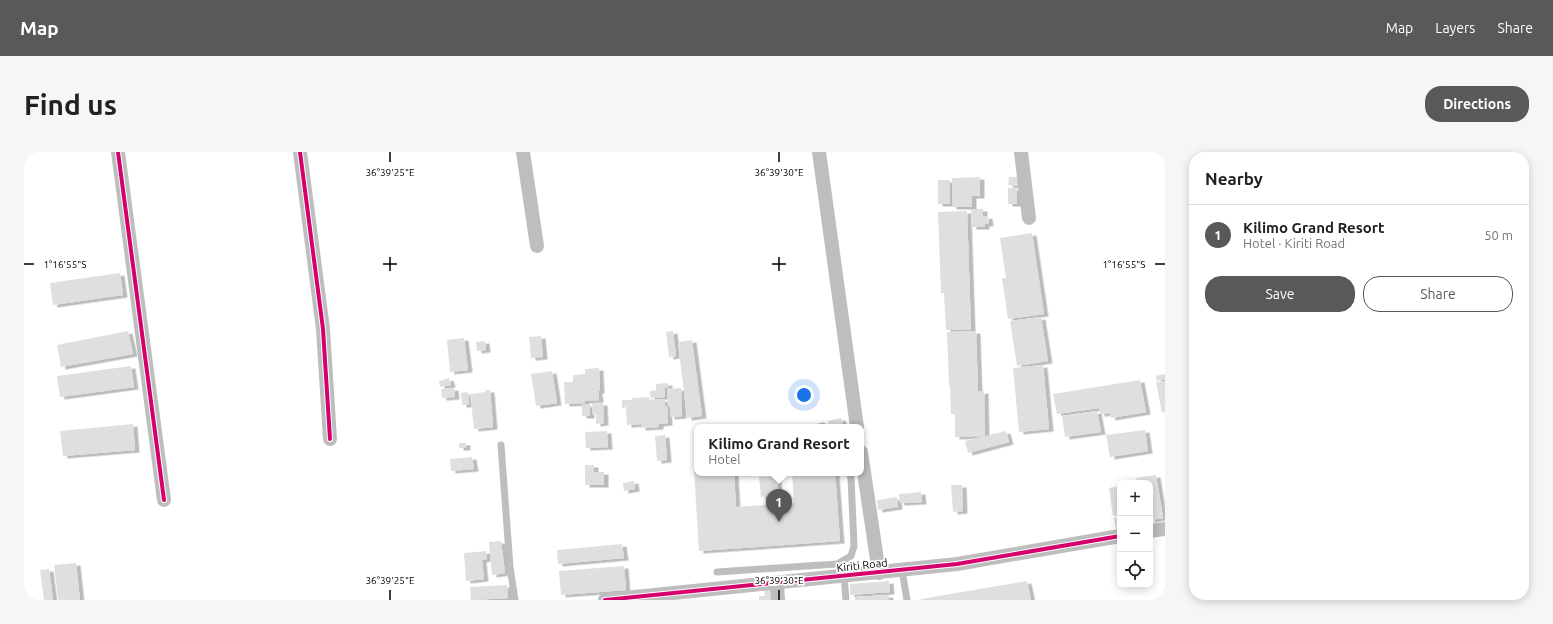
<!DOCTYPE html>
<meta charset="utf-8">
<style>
:root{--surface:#fff;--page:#f6f6f6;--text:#202124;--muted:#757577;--line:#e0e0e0;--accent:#595959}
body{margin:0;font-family:Ubuntu,sans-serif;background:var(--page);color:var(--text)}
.controls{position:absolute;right:12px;bottom:12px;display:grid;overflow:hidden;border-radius:8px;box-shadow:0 2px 10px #0003}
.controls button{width:36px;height:36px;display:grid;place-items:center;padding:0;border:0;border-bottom:1px solid var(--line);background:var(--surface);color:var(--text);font:20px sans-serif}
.you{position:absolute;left:780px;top:243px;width:14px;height:14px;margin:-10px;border:3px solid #fff;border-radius:50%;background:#1a73e8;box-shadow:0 0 0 6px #1a73e833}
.badge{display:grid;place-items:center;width:26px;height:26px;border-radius:50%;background:var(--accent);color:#fff;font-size:13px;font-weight:700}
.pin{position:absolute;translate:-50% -33px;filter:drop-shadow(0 1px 2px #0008)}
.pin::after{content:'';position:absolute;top:21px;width:14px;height:12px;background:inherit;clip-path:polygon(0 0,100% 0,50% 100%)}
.popup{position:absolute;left:670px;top:272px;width:170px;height:52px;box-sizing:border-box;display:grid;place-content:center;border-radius:8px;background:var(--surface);filter:drop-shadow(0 1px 3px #0005);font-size:13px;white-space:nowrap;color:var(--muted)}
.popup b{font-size:15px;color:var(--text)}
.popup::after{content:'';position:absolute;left:50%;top:100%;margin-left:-8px;border:8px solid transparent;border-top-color:var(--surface)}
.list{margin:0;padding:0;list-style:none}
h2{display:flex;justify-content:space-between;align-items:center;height:52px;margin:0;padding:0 16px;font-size:17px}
h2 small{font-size:13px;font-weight:400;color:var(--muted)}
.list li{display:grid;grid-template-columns:26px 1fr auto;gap:12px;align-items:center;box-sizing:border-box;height:60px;padding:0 16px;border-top:1px solid var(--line)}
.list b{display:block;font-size:15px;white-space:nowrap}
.list p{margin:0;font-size:13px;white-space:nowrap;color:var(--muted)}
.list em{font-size:13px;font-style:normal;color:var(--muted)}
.actions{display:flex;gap:8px;padding:12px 16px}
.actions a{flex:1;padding:9px 0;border:1px solid var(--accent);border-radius:16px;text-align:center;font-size:14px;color:var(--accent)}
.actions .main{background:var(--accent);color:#fff}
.icon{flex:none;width:22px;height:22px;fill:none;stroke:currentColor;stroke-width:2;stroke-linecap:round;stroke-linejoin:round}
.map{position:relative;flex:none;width:1141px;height:448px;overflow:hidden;border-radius:16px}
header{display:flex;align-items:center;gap:24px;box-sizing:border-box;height:56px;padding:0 20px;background:var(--accent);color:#fff}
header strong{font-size:19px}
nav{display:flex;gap:22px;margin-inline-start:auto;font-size:14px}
.intro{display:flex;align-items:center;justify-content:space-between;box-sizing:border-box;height:96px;padding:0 24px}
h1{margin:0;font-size:28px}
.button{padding:10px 18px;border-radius:16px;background:var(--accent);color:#fff;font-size:14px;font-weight:700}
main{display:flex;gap:24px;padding:0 24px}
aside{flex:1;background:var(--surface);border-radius:16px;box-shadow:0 2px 10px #0003}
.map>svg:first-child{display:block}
</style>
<header>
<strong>Map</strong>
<nav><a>Map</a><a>Layers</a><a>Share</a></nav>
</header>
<div class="intro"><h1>Find us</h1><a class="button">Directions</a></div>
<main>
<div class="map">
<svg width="1141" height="448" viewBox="0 0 1141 448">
<defs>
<filter id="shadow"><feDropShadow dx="4.5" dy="2.5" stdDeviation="0" flood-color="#0004"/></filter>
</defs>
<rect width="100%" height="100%" fill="#fff"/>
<!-- building -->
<g fill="#dfdfdf" filter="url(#shadow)">
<polygon points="956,25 956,44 948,44 948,55 928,55 928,26"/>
<polygon points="985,25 995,25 995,34 984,33"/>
<rect x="914" y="28" width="12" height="24"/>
<rect x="984" y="36" width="9" height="16"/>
<polygon points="947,57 959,57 959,65 964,64 965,72 961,72 961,75 948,75"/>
<polygon points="943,59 947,178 922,178 920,141 917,141 914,60"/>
<polygon points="1008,81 1020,162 984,167 978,126 982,126 976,86"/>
<polygon points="96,121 99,143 29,153 26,131"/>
<polygon points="1017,165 1024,209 993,214 986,169"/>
<polygon points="104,179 109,202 37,215 33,193"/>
<polygon points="649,179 652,204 645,205 642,180"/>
<polygon points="952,179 954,240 960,239 961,284 931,285 931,262 927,262 926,234 925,234 923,180"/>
<polygon points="517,184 519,205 507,206 505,185"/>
<polygon points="440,186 444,218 426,220 423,188"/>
<polygon points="668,188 678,264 663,266 654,190"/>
<polygon points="461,189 462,198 453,199 452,190"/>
<polygon points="1019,213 1025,277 995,280 989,216"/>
<polygon points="107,214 110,235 36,245 33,224"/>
<polygon points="575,216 576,239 574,239 575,248 560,249 561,251 541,252 540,230 549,230 549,223 561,222 561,217"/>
<polygon points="528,219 533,251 512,254 507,222"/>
<polygon points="1141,222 1141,227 1133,229 1132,224"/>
<polygon points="425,226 427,233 416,235 415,229"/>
<polygon points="1116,228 1122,260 1087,266 1086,261 1076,262 1075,256 1033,262 1029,242"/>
<polygon points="1141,229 1141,260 1138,261 1132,230"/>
<polygon points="644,231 644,236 641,236 641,245 626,246 626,239 632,238 632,232"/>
<polygon points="430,236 431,245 418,246 417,237"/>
<polygon points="657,236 658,264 646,265 646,254 644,254 643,237"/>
<polygon points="461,238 466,238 469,275 450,277 446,242 462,240"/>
<polygon points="444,240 445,253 438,253 437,241"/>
<polygon points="625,245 625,248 641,247 641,254 643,254 644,271 635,272 635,275 617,276 617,272 603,273 602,255 598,256 598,248 608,248 608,246"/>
<polygon points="568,251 579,251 580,271 572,272 572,262 569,263"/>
<polygon points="566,252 566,264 558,264 558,253"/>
<polygon points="1073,259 1077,280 1041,285 1038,264"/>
<polygon points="817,266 820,275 805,275 804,269"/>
<polygon points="109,272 111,298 39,304 36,279"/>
<polygon points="1121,278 1124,299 1086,305 1082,283"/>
<polygon points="583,279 584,295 562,296 561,280"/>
<polygon points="982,279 985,290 944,301 941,289"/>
<polygon points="641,283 643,308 633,309 631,284"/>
<rect x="435" y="291" width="7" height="5"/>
<polygon points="448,305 450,317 427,319 426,307"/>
<polygon points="561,313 570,313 570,320 580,320 580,333 561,333"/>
<polygon points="673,317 673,321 710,321 712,355 770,351 768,321 811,321 816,389 675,399 670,318"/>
<polygon points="1132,323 1139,366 1126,368 1126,331 1113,331 1112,326"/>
<polygon points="753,324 754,344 737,345 735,325"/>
<polygon points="610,329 611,337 600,339 599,331"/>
<polygon points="927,333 938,333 939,359 929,360"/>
<polygon points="1096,334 1096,363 1089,364 1085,336"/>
<polygon points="897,340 898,350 876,351 875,342"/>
<polygon points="873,345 874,355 854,358 853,348"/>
<polygon points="1096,365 1096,377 1092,377 1090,366"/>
<polygon points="477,389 481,421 468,423 465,390"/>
<polygon points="598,392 600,406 534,412 533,398"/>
<polygon points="462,399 463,407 458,408 460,427 442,429 440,401"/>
<polygon points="52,411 56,448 34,448 30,413"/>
<polygon points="600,414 602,438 537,443 535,419"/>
<polygon points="25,417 29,448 20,448 16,418"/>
<polygon points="865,429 866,440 826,443 826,432"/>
<polygon points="1003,429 1007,448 897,448 897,447"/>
<polygon points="483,433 484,446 447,448 446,435"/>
<polygon points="740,437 749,437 749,448 735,448 735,444 741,444"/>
<polygon points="865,443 865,448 831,448 831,445"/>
</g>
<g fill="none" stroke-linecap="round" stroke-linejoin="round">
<!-- service -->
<g stroke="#bebebe" stroke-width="7">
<polyline points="795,275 799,274"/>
<polyline points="477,293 486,415 491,448"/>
<polyline points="878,418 883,448"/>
<polyline points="693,420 813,412 827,404 830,394 827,326 825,321"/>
<polyline points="820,424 822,448"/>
</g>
<!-- minor -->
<g stroke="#bebebe" stroke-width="14">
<polyline points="94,0 140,348"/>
<polyline points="276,0 299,177 306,287"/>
<polyline points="499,0 513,94"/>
<polyline points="795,0 833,275"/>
<polyline points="997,0 1005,66"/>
<polyline points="837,300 855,421"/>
<polyline points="1126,379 1141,377"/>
<polyline points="753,431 754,448"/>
<polyline points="581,448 933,412 1096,384"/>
</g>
<defs>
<g id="cycleway">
<polyline points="94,0 140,348"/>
<polyline points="276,0 299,177 306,287"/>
<polyline points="581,448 933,412 1096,384"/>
</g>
</defs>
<!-- cycleway casing -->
<use href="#cycleway" stroke="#fff" stroke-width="6"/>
<!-- cycleway -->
<use href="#cycleway" stroke="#d6006c" stroke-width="4"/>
</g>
<!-- ticks -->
<path fill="none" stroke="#000" stroke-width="1.5" d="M 366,0 L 366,10M 755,0 L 755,10M 366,105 L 366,119M 755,105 L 755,119M 0,112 L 10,112M 359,112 L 373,112M 748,112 L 762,112M 1131,112 L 1141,112M 366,438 L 366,448M 755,438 L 755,448"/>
<g text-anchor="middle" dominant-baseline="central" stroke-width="3.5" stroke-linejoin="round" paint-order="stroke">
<!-- street labels -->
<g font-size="11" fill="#000" stroke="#fff">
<text transform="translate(838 413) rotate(-6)">Kiriti Road</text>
</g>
</g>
<g font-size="10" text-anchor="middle" fill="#000" stroke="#fff" stroke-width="3.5" stroke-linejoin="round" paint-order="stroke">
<text x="366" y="24">36°39'25"E</text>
<text x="755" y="24">36°39'30"E</text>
<text x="41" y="116">1°16'55"S</text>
<text x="1100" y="116">1°16'55"S</text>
<text x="366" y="432">36°39'25"E</text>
<text x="755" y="432">36°39'30"E</text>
</g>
</svg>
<div class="controls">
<button>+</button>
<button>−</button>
<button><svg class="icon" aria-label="locate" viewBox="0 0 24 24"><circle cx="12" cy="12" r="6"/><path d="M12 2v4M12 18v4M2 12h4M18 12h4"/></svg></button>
</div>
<div class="you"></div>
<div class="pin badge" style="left:755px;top:370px">1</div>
<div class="popup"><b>Kilimo Grand Resort</b>Hotel</div>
</div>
<aside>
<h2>Nearby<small></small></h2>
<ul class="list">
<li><span class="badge">1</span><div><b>Kilimo Grand Resort</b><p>Hotel · Kiriti Road</p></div><em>50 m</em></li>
</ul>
<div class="actions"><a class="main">Save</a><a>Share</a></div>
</aside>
</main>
